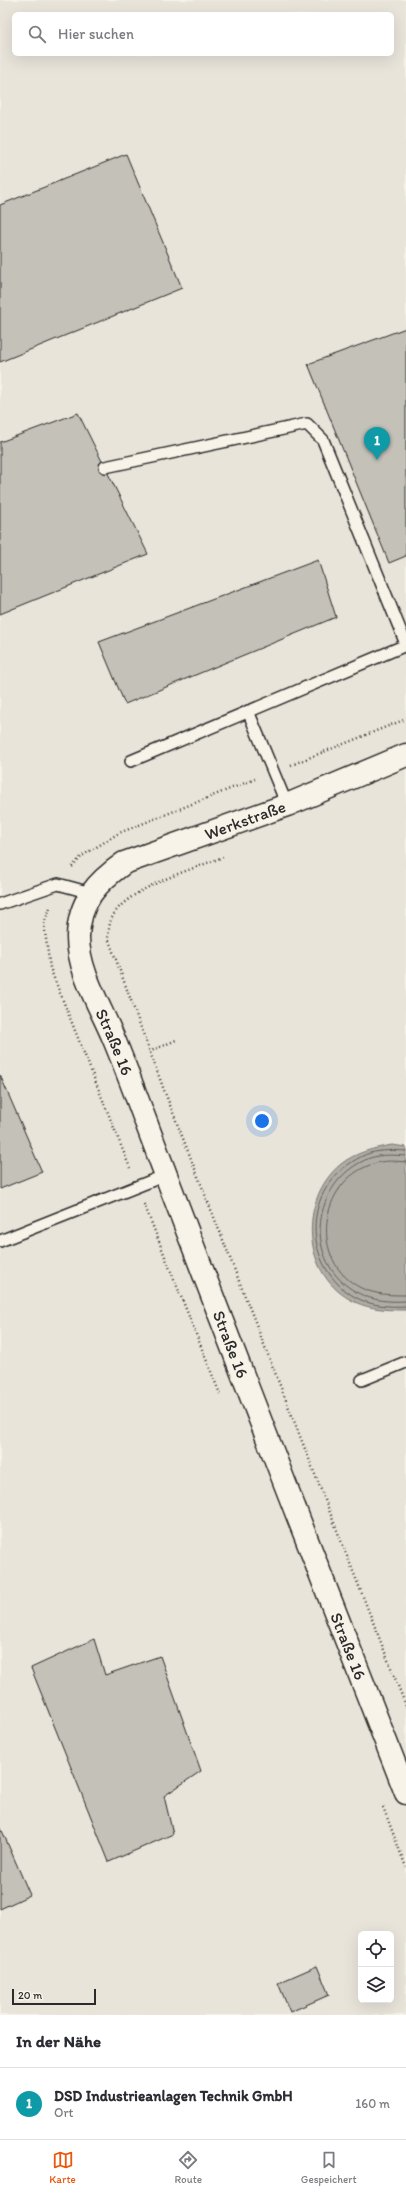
<!DOCTYPE html>
<html lang="de">
<meta charset="utf-8">
<style>
:root{--surface:#fff;--page:#f7f7f7;--text:#2b2b33;--muted:#7c7c81;--line:#e1e1e2;--accent:#ea580c}
body{margin:0;font-family:Itim,sans-serif;background:var(--page);color:var(--text)}
.controls{position:absolute;right:12px;bottom:12px;display:grid;overflow:hidden;border-radius:6px;box-shadow:0 4px 16px #0002}
.controls button{width:36px;height:36px;display:grid;place-items:center;padding:0;border:0;border-bottom:1px solid var(--line);background:var(--surface);color:var(--text);font:20px sans-serif}
.scale{position:absolute;left:12px;bottom:10px;width:84px;box-sizing:border-box;padding-left:4px;border:2px solid #2b2b2b;border-top:0;font-size:11px;line-height:14px;white-space:nowrap;color:#2b2b2b;-webkit-text-stroke:3px #f7f3e8;paint-order:stroke}
.you{position:absolute;left:262px;top:1121px;width:14px;height:14px;margin:-10px;border:3px solid #fff;border-radius:50%;background:#1a73e8;box-shadow:0 0 0 6px #1a73e833}
.badge{display:grid;place-items:center;width:26px;height:26px;border-radius:50%;background:var(--accent);color:#fff;font-size:13px;font-weight:700}
.pin{position:absolute;translate:-50% -33px;filter:drop-shadow(0 1px 2px #0008)}
.pin::after{content:'';position:absolute;top:21px;width:14px;height:12px;background:inherit;clip-path:polygon(0 0,100% 0,50% 100%)}
.list{margin:0;padding:0;list-style:none}
h2{display:flex;justify-content:space-between;align-items:center;height:52px;margin:0;padding:0 16px;font-size:17px}
h2 small{font-size:13px;font-weight:400;color:var(--muted)}
.list li{display:grid;grid-template-columns:26px 1fr auto;gap:12px;align-items:center;box-sizing:border-box;height:72px;padding:0 16px;border-top:1px solid var(--line)}
.list b{display:block;font-size:15px;white-space:nowrap}
.list p{margin:0;font-size:13px;white-space:nowrap;color:var(--muted)}
.list em{font-size:13px;font-style:normal;color:var(--muted)}
.icon{flex:none;width:22px;height:22px;fill:none;stroke:currentColor;stroke-width:2;stroke-linecap:round;stroke-linejoin:round}
.map{position:relative;flex:none;width:406px;height:2015px;overflow:hidden}
.search{position:absolute;background:var(--surface);box-shadow:0 4px 16px #0002;left:12px;right:12px;top:12px;height:44px;display:flex;align-items:center;gap:10px;box-sizing:border-box;padding:0 14px;border-radius:6px;color:var(--muted);font-size:15px}
.sheet{height:124px;background:var(--surface)}
nav{display:flex;justify-content:space-around;align-items:center;box-sizing:border-box;height:56px;border-top:1px solid var(--line);background:var(--surface);font-size:11px;color:var(--muted)}
nav a{display:grid;justify-items:center;gap:2px}
nav .on{color:var(--accent)}
.map>svg:first-child{display:block}
</style>
<div class="map">
<svg width="406" height="2015" viewBox="0 0 406 2015">
<rect width="100%" height="100%" fill="#f7f3e8"/>
<filter id="ink" filterUnits="userSpaceOnUse"><feTurbulence type="fractalNoise" baseFrequency=".025" numOctaves="2"/><feDisplacementMap in="SourceGraphic" scale="8" xChannelSelector="R" yChannelSelector="G"/><feConvolveMatrix kernelMatrix="1 2 1 2 8 2 1 2 1" color-interpolation-filters="sRGB"/></filter>
<g filter="url(#ink)">
<!-- built -->
<path fill="#e8e4da" fill-rule="evenodd" d="M 0,0 L 406,0 L 406,2015 L 0,2015 ZM 14,14 L 392,14 L 392,54 L 14,54 ZM 361,1934 L 391,1934 L 391,2000 L 361,2000 Z"/>
<!-- water -->
<path fill="#afaca4" stroke="#7a7874" d="M 392,1145 L 406,1147 L 406,1310 L 402,1310 C 386,1310 370,1309 355,1302 C 301,1277 298,1199 341,1164 C 356,1152 375,1148 392,1145 Z"/>
<g fill="none" stroke-linecap="round" stroke-linejoin="round">
<!-- shore -->
<g stroke="#605f5b" stroke-width="1">
<path d="M 406,1151 C 394,1150 382,1150 370,1153 C 358,1157 345,1166 337,1174 C 301,1211 311,1272 355,1297 C 371,1306 389,1307 406,1306"/>
<path d="M 406,1156 C 394,1155 382,1154 370,1158 C 311,1180 301,1263 358,1293 C 373,1301 390,1302 406,1301"/>
<path d="M 406,1162 C 395,1161 384,1160 373,1164 C 318,1181 309,1262 361,1288 C 376,1295 391,1295 406,1295"/>
</g>
</g>
<!-- building -->
<g fill="#c4c1b9" stroke="#2b2b2b">
<polygon points="126,154 182,288 0,362 0,205"/>
<polygon points="406,328 406,556 389,563 308,364"/>
<polygon points="78,413 148,554 0,614 0,442"/>
<polygon points="318,560 336,617 125,704 99,642"/>
<polygon points="0,1075 42,1172 0,1189"/>
<polygon points="94,1639 105,1675 160,1656 201,1771 164,1796 173,1834 109,1862 31,1668"/>
<polygon points="0,1826 30,1895 0,1909"/>
<polygon points="317,1966 329,1995 290,2012 278,1983"/>
</g>
<g fill="none" stroke-linecap="round" stroke-linejoin="round">
<defs>
<g id="lane">
<polyline points="105,467 307,424 323,440 406,644"/>
<polyline points="248,711 287,805"/>
<polyline points="131,761 406,645"/>
<polyline points="0,904 58,884 91,893"/>
<polyline points="0,1241 166,1175"/>
<polyline points="362,1380 406,1362"/>
</g>
<g id="street">
<path id="s1" d="M 406,755 L 287,805 L 124,863 C 97,882 79,901 78,937 C 78,971 100,1006 113,1037 C 124,1063 134,1090 144,1117 C 229,1343 318,1568 406,1793"/>
</g>
</defs>
<!-- lane casing -->
<use href="#lane" stroke="#2b2b2b" stroke-width="14"/>
<!-- street casing -->
<use href="#street" stroke="#2b2b2b" stroke-width="25"/>
<!-- path -->
<g stroke="#2b2b2b" stroke-width="2.5" stroke-dasharray="1 3" stroke-linecap="butt">
<polyline points="291,765 406,719"/>
<path d="M 223,857 C 194,869 122,889 111,920 C 109,925 109,932 108,938 L 164,1090 L 406,1706"/>
<polyline points="72,867 82,856 119,833 255,779"/>
<polyline points="50,908 44,924 50,968 130,1168"/>
<polyline points="149,1052 176,1040"/>
<polyline points="144,1204 220,1394"/>
<polyline points="383,1807 406,1867"/>
</g>
<!-- lane -->
<use href="#lane" stroke="#f7f3e8" stroke-width="11"/>
<!-- street -->
<use href="#street" stroke="#f7f3e8" stroke-width="22"/>
</g>
</g>
<g text-anchor="middle" dominant-baseline="central" stroke-width="4" stroke-linejoin="round" paint-order="stroke">
<!-- street labels -->
<g font-size="17" fill="#2b2b2b" stroke="#f7f3e8">
<text transform="translate(245 820) rotate(-20)">Werkstraße</text>
<text stroke="none"><textPath href="#s1" startOffset="505">Straße 16</textPath></text>
<text stroke="none"><textPath href="#s1" startOffset="829">Straße 16</textPath></text>
<text stroke="none"><textPath href="#s1" startOffset="1153">Straße 16</textPath></text>
</g>
</g>
</svg>
<div class="controls">
<button><svg class="icon" aria-label="locate" viewBox="0 0 24 24"><circle cx="12" cy="12" r="6"/><path d="M12 2v4M12 18v4M2 12h4M18 12h4"/></svg></button>
<button><svg class="icon" aria-label="layers" viewBox="0 0 24 24"><path d="M12 4l9 5-9 5-9-5zM3 14l9 5 9-5"/></svg></button>
</div>
<div class="scale">20 m</div>
<div class="you"></div>
<div class="pin badge" style="left:377px;top:460px;background:#0f9aa8">1</div>
<div class="search"><svg class="icon" aria-label="search" viewBox="0 0 24 24"><circle cx="10" cy="10" r="6"/><path d="M15 15l6 6"/></svg>Hier suchen</div>
</div>
<section class="sheet">
<h2>In der Nähe<small></small></h2>
<ul class="list">
<li><span class="badge" style="background:#0f9aa8">1</span><div><b>DSD Industrieanlagen Technik GmbH</b><p>Ort</p></div><em>160 m</em></li>
</ul>
</section>
<nav>
<a class="on"><svg class="icon" aria-label="map" viewBox="0 0 24 24"><path d="M3 6l6-2 6 2 6-2v14l-6 2-6-2-6 2zM9 4v14M15 6v14"/></svg>Karte</a>
<a><svg class="icon" aria-label="directions" viewBox="0 0 24 24"><path d="M12 3l9 9-9 9-9-9zM9 14v-3h6M13 9l2 2-2 2"/></svg>Route</a>
<a><svg class="icon" aria-label="saved" viewBox="0 0 24 24"><path d="M7 4h10v16l-5-4-5 4z"/></svg>Gespeichert</a>
</nav>
